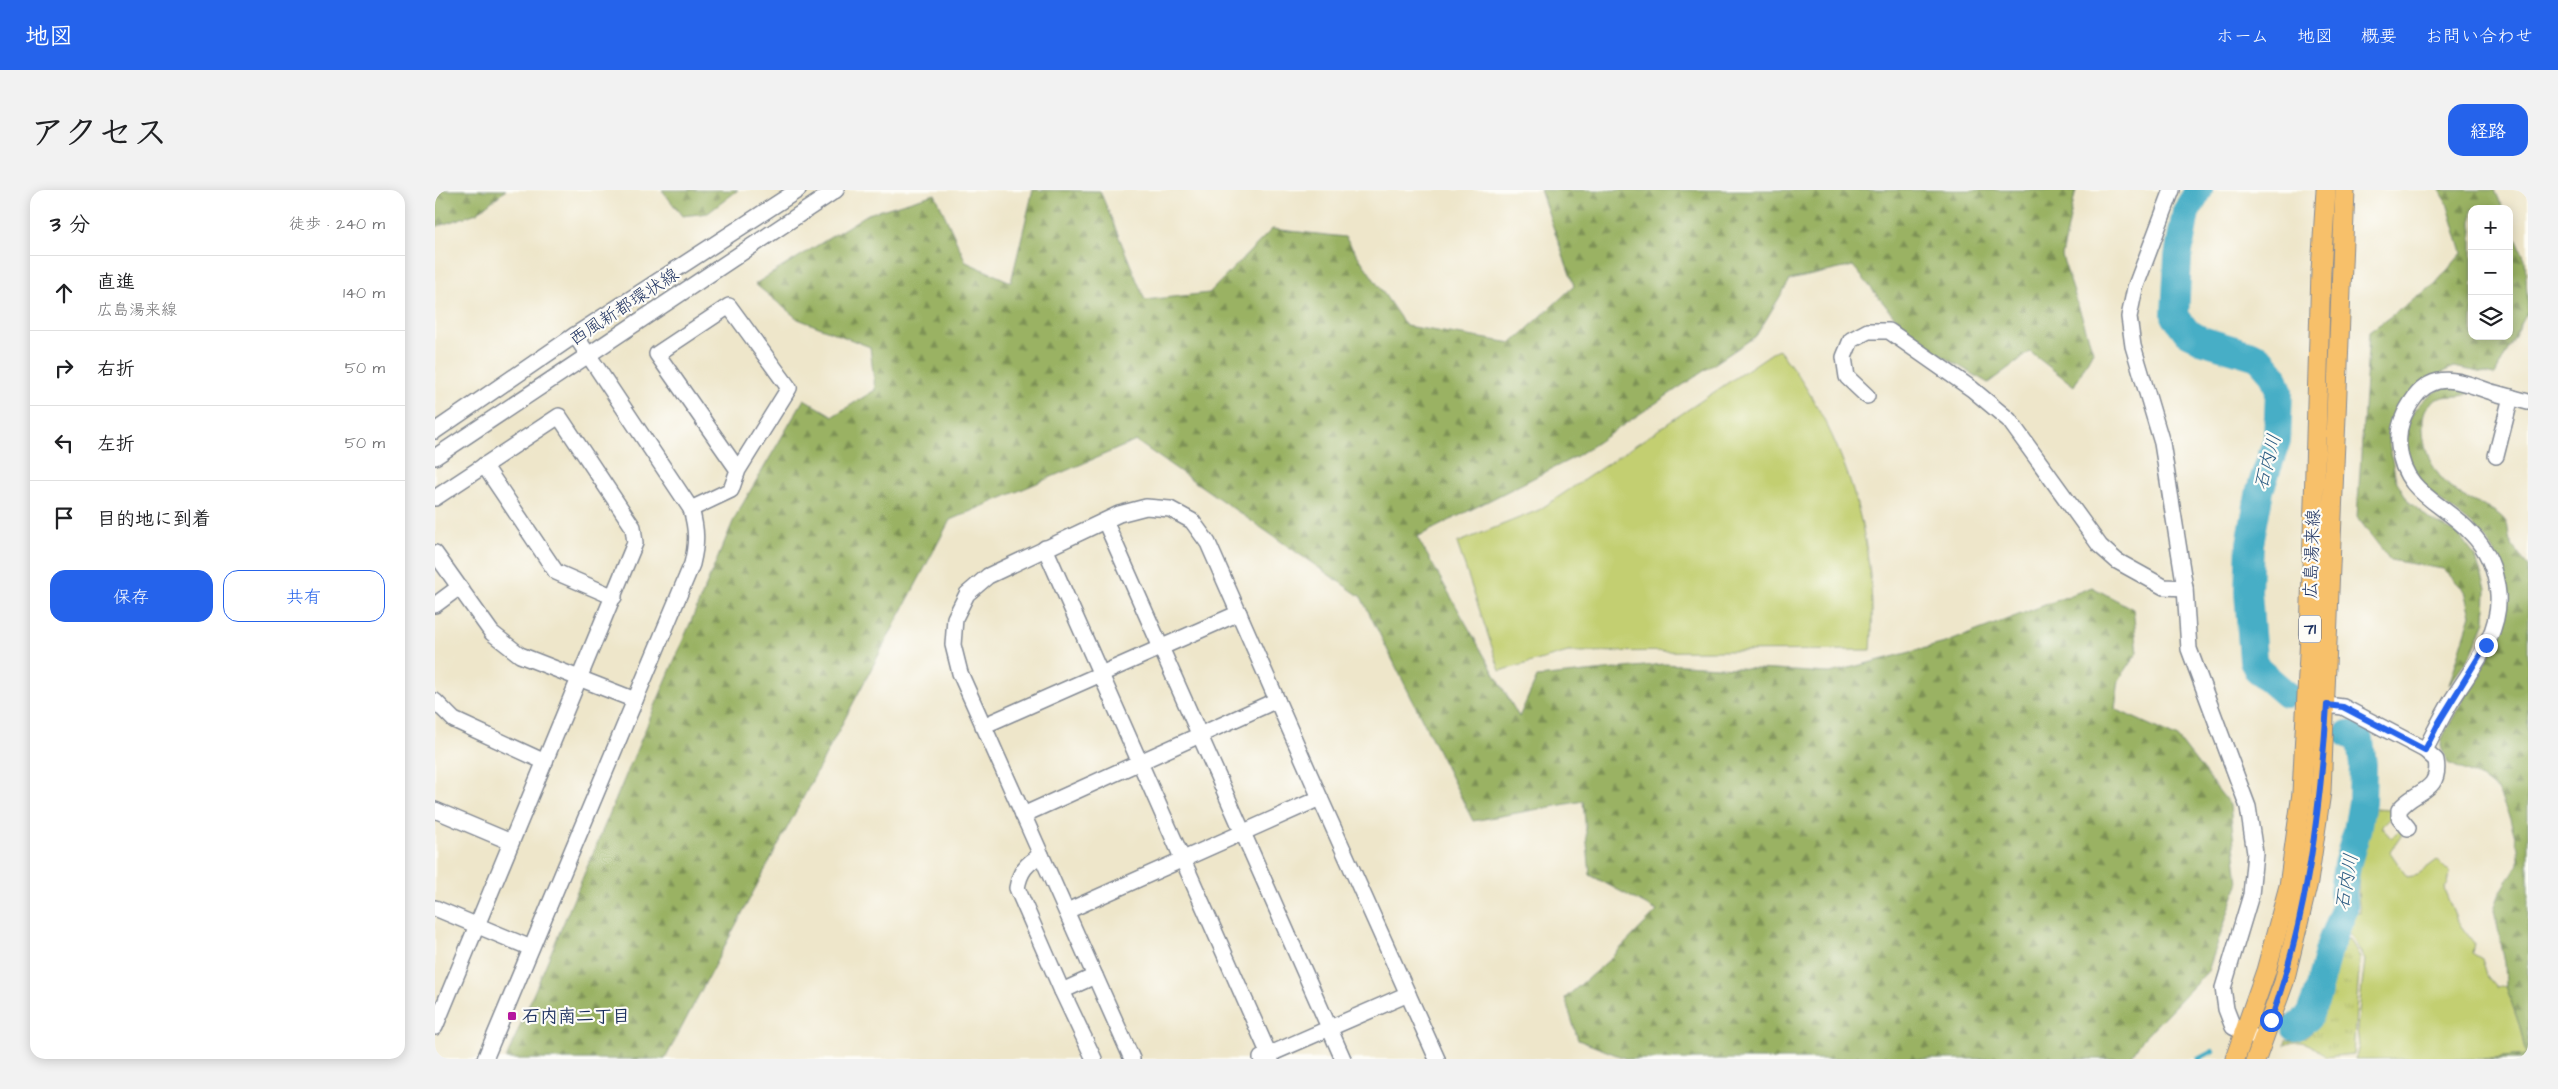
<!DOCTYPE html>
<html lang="ja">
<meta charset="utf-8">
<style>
:root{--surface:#fff;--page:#f2f2f2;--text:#202124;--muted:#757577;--line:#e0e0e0;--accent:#2563eb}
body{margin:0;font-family:"Architects Daughter","Klee One",sans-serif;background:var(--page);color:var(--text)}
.controls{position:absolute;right:15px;top:15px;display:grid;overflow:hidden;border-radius:10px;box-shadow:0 2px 12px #0003}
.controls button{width:45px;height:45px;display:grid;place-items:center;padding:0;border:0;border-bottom:1px solid var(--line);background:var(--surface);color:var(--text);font:25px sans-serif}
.stop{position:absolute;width:15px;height:15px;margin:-11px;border:4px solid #2563eb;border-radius:50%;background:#fff}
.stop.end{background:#2563eb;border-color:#fff;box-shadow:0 1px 5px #0008}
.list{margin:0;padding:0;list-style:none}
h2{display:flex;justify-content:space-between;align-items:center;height:65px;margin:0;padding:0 20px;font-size:21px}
h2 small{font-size:16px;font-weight:400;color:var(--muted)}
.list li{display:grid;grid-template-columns:32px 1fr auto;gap:15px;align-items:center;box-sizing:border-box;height:75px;padding:0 20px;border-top:1px solid var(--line)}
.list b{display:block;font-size:19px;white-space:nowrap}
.list p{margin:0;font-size:16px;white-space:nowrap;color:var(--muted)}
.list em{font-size:16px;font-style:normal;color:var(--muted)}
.actions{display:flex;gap:10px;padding:15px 20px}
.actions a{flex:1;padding:11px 0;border:1px solid var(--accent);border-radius:15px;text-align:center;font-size:18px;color:var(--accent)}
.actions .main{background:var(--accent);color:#fff}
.icon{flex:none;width:28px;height:28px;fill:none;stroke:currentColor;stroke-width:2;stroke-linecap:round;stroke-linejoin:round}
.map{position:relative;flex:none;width:2093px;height:869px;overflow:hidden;border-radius:15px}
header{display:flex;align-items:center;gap:30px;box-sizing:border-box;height:70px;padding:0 25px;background:var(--accent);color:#fff}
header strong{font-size:24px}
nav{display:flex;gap:28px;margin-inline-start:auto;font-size:18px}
.intro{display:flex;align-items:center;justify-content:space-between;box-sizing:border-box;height:120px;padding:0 30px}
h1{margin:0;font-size:35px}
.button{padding:12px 22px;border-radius:15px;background:var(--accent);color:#fff;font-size:18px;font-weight:700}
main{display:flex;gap:30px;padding:0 30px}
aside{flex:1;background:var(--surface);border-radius:15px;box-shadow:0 2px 12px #0003}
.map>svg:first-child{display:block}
</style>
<header>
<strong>地図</strong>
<nav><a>ホーム</a><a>地図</a><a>概要</a><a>お問い合わせ</a></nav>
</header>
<div class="intro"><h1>アクセス</h1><a class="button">経路</a></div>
<main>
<aside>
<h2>3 分<small>徒歩 · 240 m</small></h2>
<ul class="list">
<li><svg class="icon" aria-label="ahead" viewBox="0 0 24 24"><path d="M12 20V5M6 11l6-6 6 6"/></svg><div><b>直進</b><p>広島湯来線</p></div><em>140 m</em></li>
<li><svg class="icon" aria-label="right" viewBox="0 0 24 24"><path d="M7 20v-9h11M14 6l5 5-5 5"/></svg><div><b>右折</b></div><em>50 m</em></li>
<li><svg class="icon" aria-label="left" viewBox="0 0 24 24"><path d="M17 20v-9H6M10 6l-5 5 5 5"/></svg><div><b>左折</b></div><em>50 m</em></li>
<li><svg class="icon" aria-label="arrive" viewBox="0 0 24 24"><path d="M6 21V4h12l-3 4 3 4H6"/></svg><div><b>目的地に到着</b></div></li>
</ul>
<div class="actions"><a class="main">保存</a><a>共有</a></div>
</aside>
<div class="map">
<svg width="2093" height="869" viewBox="0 0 2093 869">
<defs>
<pattern id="forest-firs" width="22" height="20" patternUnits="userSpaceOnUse" patternTransform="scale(1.25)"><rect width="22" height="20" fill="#9ab263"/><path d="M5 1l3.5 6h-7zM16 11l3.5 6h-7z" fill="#7d9155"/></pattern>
<pattern id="park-tufts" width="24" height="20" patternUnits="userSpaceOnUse" patternTransform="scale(1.25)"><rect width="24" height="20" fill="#c3cf71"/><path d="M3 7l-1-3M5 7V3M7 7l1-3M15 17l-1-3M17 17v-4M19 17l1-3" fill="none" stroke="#a7b264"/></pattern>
</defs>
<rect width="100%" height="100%" fill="#fdfcf7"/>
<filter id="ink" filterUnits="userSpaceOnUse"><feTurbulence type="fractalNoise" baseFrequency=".02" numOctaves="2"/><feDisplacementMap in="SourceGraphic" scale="10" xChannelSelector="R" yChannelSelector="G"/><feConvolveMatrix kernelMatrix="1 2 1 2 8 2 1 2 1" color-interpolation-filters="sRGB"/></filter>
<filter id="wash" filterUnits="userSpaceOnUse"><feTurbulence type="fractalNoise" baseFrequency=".0096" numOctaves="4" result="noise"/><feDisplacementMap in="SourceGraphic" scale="20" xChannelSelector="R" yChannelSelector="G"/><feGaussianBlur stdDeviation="1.12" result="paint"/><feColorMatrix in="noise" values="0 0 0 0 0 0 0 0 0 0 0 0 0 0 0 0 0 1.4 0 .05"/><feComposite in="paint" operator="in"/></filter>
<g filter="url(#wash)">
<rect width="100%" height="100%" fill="#eee6ca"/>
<!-- green -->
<g fill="#c3cf71" stroke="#6f7f68">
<path d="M 1343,159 C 1411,242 1444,354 1436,460 L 1133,462 L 1065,481 L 1022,353 L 1104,320 Z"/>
<path d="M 1940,619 L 1955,620 L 1957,627 L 1947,637 L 1957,648 L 1967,638 L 1969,642 L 1955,662 L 1972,687 L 1982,685 L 2002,670 L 2015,683 L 2013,694 L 2009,699 L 2022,731 L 2039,753 L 2037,763 L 2047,769 L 2052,786 L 2062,798 L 2071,796 L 2085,837 L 2091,865 L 2048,869 L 1920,869 L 1924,856 L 1922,838 L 1930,770 L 1916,745 L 1910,744 L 1919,722 L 1925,723 C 1919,683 1929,657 1940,619 Z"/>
</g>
<!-- forest -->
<g fill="url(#forest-firs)" stroke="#5a7060">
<polygon points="0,0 71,0 42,23 0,37"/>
<polygon points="227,0 303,0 273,23 247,26"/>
<polygon points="598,0 665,1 710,110 774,103 837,39 910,47 971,136 1077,153 1139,96 1105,0 1641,0 1627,66 1658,161 1639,196 1595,162 1553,193 1477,148 1418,76 1355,90 1321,146 1142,266 982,347 1084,527 1102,487 1229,474 1395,483 1510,453 1657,397 1698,419 1703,462 1684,490 1680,519 1743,548 1795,615 1803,694 1773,781 1706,851 1695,869 1192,869 1143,850 1130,808 1174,770 1222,721 1155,685 1148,611 1038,631 926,407 701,251 515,330 230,869 71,869 300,327 369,209 398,226 440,200 435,157 363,129 320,94 433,24 500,4 531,72 576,92"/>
<polygon points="2005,0 2060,0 2068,19 2037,19 2037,146 2074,146 2074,32 2090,69 2093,121 2060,185 2018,177 1984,196 1961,221 1954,253 1961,290 1974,312 1996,330 2023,344 2040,366 2051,398 2050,431 2037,463 2014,495 2036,425 2030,401 2008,379 1955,370 1922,327 1934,142 2000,94 2027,63 2012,13"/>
<path d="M 2012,196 L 2036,202 C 2023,211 2009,200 1994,215 C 1987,221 1988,232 1988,240 C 1989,271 2007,296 2035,310 C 2047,316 2063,320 2071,332 C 2074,337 2073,345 2075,351 C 2079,360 2087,368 2093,376 L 2093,869 L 2048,869 L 2091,865 L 2085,837 L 2071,796 L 2070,773 L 2059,719 L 2065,703 L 2083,674 L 2083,658 L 2075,629 L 2063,601 L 2046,588 L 2013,573 C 2011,568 2007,561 2006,556 C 2006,547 2014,535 2018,528 C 2043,479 2086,433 2065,375 C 2051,334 2012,321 1984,293 C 1980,289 1977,282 1975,277 C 1958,243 1979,208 2012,196 Z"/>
</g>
<!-- park -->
<path fill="url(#park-tufts)" stroke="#6f7f68" d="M 1915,749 L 1925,767 L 1918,864 L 1891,867 C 1879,856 1867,847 1850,855 L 1851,850 C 1893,857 1892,793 1901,767 C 1902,761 1907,756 1910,750 Z"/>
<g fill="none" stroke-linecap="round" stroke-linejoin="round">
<!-- stream -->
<polyline stroke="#47aec6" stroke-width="4.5" points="1763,869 1778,861"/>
<!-- river -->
<g stroke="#47aec6" stroke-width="28">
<polyline points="1764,0 1751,22 1743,67 1740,126 1752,142 1766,150 1823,167 1838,184 1844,201 1842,250 1825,300 1815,354 1813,401 1818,470 1822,479 1851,504"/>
<polyline points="1860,837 1873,828 1881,809 1895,755 1909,719 1908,701 1912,675 1922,641 1927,612 1928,575 1925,550 1913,544"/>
</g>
</g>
</g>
<g filter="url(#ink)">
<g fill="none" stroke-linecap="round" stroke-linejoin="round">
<defs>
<g id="minor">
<polyline points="1737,0 1700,98 1694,127 1698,156 1727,253 1750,398 1754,459 1813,617 1820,663 1816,705 1788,798 1791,819 1798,837 1828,851"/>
<polyline points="1432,206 1412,187 1409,167 1416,150 1433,141 1454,141 1537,199 1574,230 1665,356 1682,371 1729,397 1750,398"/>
<polyline points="0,241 140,145 363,0"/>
<polyline points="2061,266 2076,207"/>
<polyline points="0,267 401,0"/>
<polyline points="49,275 121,382 179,407"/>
<polyline points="0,308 124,226 198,337 200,353 0,837"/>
<polyline points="256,319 296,300 303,280 354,198 294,116 222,164 303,280"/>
<polyline points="670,331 908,869"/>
<polyline points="610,358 836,869"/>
<polyline points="0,363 57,443 85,465 200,510"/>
<polyline points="0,415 23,398"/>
<polyline points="0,511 19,530 110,572"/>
<path d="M 1892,515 L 1908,517 L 1990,560 C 1999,543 2007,526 2017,510 C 2037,478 2066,444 2063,404 C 2061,381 2052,359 2036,343 C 2008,312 1968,304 1964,256 C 1962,237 1969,222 1980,207 C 2003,177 2033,195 2060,203 C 2071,206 2082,209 2093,212"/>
<polyline points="548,536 804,423"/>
<polyline points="0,620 76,652"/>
<polyline points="588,625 842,510"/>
<path d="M 1973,638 L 1964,627 L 1964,620 C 1978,600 2007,603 2001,570 L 1990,560"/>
<path d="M 606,665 C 591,674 585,681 582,698 L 627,801"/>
<polyline points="0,718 96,758"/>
<polyline points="632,721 885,608"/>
<polyline points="826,868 973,804"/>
<path d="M 50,869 L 257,374 C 262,353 262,340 256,319 L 140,145"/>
<polyline points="659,869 627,801 660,786"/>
<polyline points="697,869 525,483 518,455 520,428 532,404 553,386 684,324 711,317 735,319 757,331 773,353 885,608 1002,869"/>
</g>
<g id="major">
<polyline points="1800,869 1831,781 1854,696 1867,603 1875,445 1886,81 1891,0"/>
<polyline points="1821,869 1849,792 1873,692 1886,602 1910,0"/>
</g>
</defs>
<!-- minor casing -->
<use href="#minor" stroke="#848a94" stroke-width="18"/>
<!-- major casing -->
<use href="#major" stroke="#848a94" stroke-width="21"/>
<!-- minor -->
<use href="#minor" stroke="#fff" stroke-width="15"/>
<!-- major -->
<use href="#major" stroke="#f7c06b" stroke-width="19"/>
</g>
</g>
<g fill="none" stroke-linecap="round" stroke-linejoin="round" filter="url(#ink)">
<!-- route -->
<path stroke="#2563eb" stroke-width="6" d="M 1836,830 C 1872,728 1885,622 1892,515 L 1908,517 L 1990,560 L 2004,532 L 2051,455"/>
</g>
<!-- markers -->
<rect fill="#b5179e" stroke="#fdfcf7" stroke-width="2" x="72" y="821" width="10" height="10" rx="2.5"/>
<g text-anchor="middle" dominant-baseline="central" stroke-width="4.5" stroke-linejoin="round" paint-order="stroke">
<!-- shield labels -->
<rect fill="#fdfcf7" stroke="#5f6c8c" stroke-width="1" x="1864" y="425.5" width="22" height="27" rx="4"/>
<g font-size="16" font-weight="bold" fill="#1b2f5e">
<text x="1875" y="439">71</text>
</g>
<!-- street labels -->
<g font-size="18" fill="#1b2f5e" stroke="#fdfcf7">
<text transform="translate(189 117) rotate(-33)">西風新都環状線</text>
<text transform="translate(1877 364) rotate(-88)">広島湯来線</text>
</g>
<!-- poi labels -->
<g font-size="18" font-weight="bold" fill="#1b2f5e" stroke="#fdfcf7" text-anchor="start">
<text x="87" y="826">石内南二丁目</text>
</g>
<!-- water labels -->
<g font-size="19" font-style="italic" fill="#2a5b82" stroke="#fdfcf7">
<text transform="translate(1833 272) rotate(-75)">石内川</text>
<text transform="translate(1912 692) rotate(-80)">石内川</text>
</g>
</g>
</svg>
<div class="controls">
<button>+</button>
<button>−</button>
<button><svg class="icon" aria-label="layers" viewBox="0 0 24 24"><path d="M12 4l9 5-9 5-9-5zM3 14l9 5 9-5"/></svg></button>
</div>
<div class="stop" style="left:1836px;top:830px"></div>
<div class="stop end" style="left:2051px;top:455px"></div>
</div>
</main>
